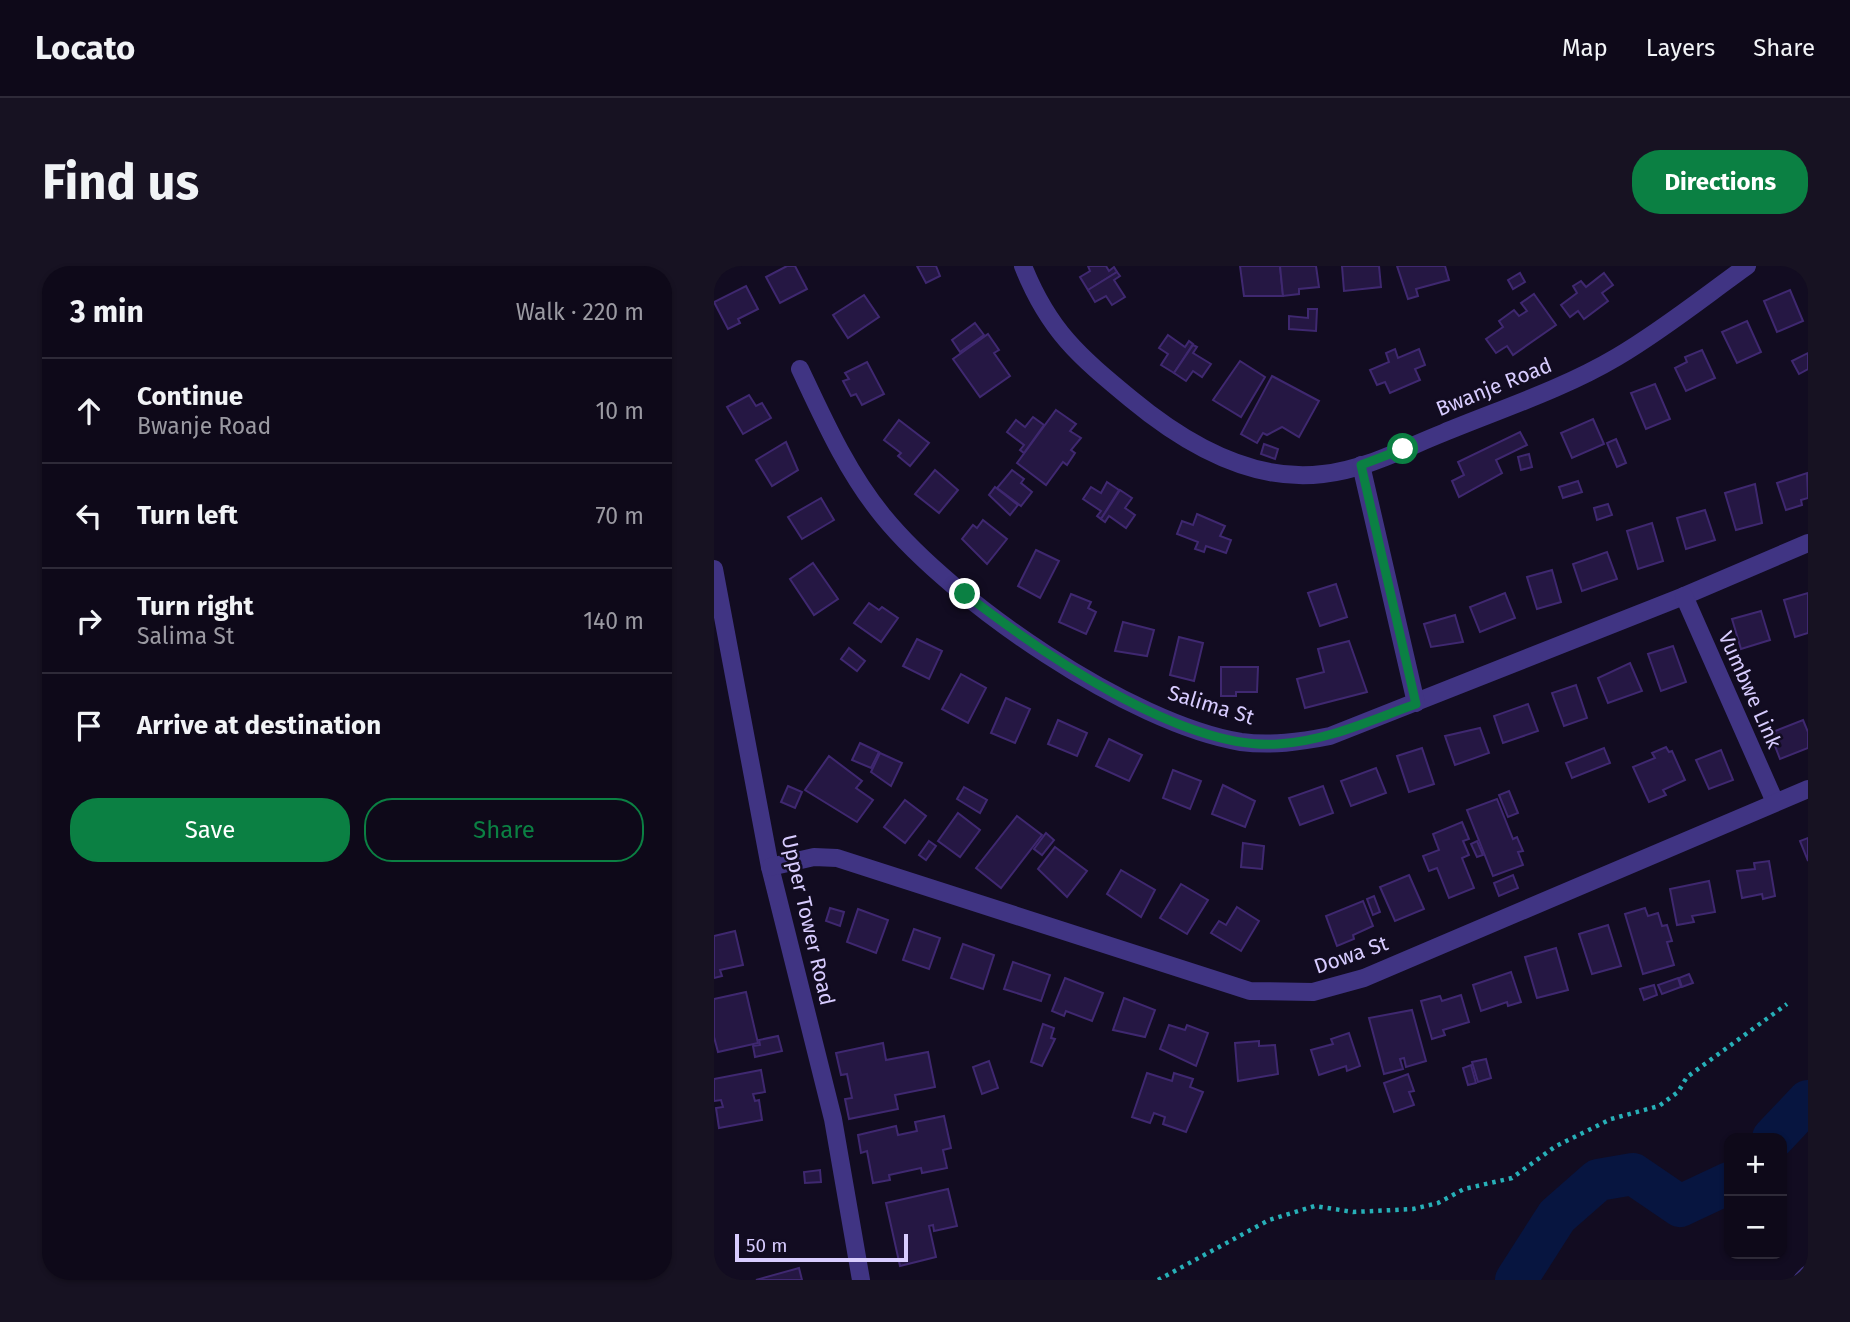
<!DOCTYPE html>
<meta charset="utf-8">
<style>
:root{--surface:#0e0919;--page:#171222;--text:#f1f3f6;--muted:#9b9aa2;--line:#2e2a38;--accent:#0b8043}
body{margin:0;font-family:"Fira Sans",sans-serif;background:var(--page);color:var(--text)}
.controls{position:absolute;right:21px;bottom:21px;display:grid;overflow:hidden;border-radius:14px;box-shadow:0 2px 5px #0004}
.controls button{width:63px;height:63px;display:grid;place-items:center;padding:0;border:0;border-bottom:2px solid var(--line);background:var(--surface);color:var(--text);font:35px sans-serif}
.scale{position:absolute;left:21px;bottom:18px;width:173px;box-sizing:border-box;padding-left:7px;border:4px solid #d8ccff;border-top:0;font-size:19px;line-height:24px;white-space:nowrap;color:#d8ccff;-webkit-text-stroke:5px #120c21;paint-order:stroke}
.stop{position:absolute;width:21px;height:21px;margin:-16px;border:5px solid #0b8043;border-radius:50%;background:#fff}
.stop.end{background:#0b8043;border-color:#fff;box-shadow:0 2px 7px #0008}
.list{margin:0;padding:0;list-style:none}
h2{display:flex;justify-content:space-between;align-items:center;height:91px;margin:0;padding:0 28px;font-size:30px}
h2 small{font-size:23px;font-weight:400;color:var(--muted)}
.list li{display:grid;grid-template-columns:46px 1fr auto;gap:21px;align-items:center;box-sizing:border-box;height:105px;padding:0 28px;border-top:2px solid var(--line)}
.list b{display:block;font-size:26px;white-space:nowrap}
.list p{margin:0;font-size:23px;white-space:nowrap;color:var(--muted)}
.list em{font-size:23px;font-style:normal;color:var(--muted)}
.actions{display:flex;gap:14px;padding:21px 28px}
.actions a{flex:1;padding:16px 0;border:2px solid var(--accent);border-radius:28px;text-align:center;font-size:24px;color:var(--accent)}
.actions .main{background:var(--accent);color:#fff}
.icon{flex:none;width:38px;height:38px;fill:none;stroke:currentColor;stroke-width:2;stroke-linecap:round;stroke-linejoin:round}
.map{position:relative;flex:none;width:1094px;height:1014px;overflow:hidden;border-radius:28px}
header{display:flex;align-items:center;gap:42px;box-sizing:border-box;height:98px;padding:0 35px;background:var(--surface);border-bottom:2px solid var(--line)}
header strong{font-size:33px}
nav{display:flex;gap:38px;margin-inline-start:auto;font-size:24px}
.intro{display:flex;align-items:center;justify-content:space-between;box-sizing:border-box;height:168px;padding:0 42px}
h1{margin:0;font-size:49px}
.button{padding:18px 32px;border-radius:28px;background:var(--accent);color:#fff;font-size:24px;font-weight:700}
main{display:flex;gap:42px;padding:0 42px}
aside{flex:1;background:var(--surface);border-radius:28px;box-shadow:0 2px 5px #0004}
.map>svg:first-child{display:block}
</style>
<header>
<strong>Locato</strong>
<nav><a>Map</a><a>Layers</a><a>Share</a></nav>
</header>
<div class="intro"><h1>Find us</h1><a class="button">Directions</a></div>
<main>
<aside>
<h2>3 min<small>Walk · 220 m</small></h2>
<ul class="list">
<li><svg class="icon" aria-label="ahead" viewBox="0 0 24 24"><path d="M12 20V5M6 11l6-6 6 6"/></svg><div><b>Continue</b><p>Bwanje Road</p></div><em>10 m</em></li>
<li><svg class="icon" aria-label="left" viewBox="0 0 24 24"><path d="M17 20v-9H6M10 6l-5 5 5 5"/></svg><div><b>Turn left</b></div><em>70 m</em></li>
<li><svg class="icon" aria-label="right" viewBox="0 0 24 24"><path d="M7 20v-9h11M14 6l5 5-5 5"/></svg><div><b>Turn right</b><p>Salima St</p></div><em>140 m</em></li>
<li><svg class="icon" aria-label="arrive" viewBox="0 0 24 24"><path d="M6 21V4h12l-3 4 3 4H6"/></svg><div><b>Arrive at destination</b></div></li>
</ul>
<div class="actions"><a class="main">Save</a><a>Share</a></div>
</aside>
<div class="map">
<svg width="1094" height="1014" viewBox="0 0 1094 1014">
<rect width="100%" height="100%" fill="#120c21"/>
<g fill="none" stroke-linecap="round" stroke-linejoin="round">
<!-- river -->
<g stroke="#071540" stroke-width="42">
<polyline points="1059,872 1094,835"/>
<polyline points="802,1014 843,950 884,914 919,908 966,940 1015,917"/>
</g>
</g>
<!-- building -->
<g fill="#251743" stroke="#3f2870" stroke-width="2">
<polygon points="73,0 81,0 93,23 66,37 52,11"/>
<polygon points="203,0 222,0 226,10 212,17"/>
<polygon points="374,0 392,0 395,5 400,1 403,6 374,24 366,11 376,5"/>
<polygon points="526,0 566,0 569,30 530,30"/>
<polygon points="566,0 602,0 605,21 585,23 585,28 569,30"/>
<polygon points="628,0 665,0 667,21 630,25"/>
<polygon points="683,0 731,0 735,14 702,23 704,30 694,33"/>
<polygon points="403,6 406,10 400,14 411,31 398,39 392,30 381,36 374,24"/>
<polygon points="806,7 811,16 799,23 794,14"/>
<polygon points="890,7 899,19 888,27 894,35 870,53 864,45 856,51 847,39 863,27 859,20 867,15 872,21"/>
<polygon points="32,20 44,43 24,53 26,57 14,63 0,36"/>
<polygon points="1076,24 1089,55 1063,66 1050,35"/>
<polygon points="820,28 842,59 799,89 793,80 782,87 772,73 789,61 785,55 800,44 805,50 813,45 807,37"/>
<polygon points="150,29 165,51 134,72 119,49"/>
<polygon points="594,43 603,43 602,65 575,63 575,50 594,52"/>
<polygon points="1033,55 1047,86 1023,97 1008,66"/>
<polygon points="261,57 270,69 246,86 238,74"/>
<polygon points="274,68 285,84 280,87 296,110 266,131 239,93"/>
<polygon points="454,69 471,81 475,75 479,78 460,107 447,99 454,88 445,82"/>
<polygon points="479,79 483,81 479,87 497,98 488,111 479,105 472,115 460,107"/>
<polygon points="681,83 684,92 705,83 711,99 701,103 706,114 676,127 671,116 663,119 656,104 675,96 672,87"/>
<polygon points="988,84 1001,112 972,125 961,102 973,96 971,91"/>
<polygon points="1094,87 1094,103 1085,108 1078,95"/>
<polygon points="526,95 551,111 527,151 499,134"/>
<polygon points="153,96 170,128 148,139 142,128 137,130 129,115 135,113 131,107"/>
<polygon points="558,110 605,135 585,171 568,161 553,169 549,167 543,177 527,168"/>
<polygon points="941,118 956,153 932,163 917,127"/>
<polygon points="35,129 42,140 48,137 57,152 29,168 13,141"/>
<polygon points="342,144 362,158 356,165 367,172 357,184 361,187 353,199 349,196 332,219 303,197"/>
<polygon points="319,151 330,159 310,187 306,184 310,179 293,166 302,154 311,161"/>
<polygon points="879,153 890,178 858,192 847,167"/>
<polygon points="185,154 215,177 196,200 184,190 187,187 170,174"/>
<polygon points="806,166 813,179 782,194 788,207 745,231 738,215 750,209 744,196"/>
<polygon points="902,173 912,197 903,201 893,177"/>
<polygon points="72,176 84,204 58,220 42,194"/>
<polygon points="550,178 564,183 561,193 547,188"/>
<polygon points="815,188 818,201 807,204 804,191"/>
<polygon points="221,204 244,224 225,247 201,228"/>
<polygon points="298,204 310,213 307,217 318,226 307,240 283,222"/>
<polygon points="1093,207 1094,232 1087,234 1088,239 1072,244 1063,217"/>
<polygon points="864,215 868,226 849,232 845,221"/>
<polygon points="393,216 405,224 387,253 383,250 387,245 369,233 377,221 387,227"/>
<polygon points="1041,218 1048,257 1022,264 1011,227"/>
<polygon points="281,221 304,239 296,249 275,229"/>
<polygon points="406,224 418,232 411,242 421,249 412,262 395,250 391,256 387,253"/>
<polygon points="107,232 120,254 88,273 74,251"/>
<polygon points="894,238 898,249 883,254 880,242"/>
<polygon points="991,244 1001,274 972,283 963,252"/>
<polygon points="483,248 511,260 506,270 517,274 512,287 492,280 490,286 481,283 484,276 463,268 468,255 479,259"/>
<polygon points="269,254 293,273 273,298 248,273 259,259 263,262"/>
<polygon points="938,257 949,295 924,303 913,265"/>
<polygon points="322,284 345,295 326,332 304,320"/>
<polygon points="893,286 903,313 868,325 859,298"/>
<polygon points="99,297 124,333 100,349 76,313"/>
<polygon points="838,304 847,336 823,343 813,311"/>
<polygon points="622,318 633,351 606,360 594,327"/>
<polygon points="791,327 801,352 766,366 756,341"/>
<polygon points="1094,327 1094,367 1081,371 1070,334"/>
<polygon points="357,328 377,336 374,342 382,346 372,368 345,356"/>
<polygon points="155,337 165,344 168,341 184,352 167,376 140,357"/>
<polygon points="1047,345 1056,374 1027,383 1018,353"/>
<polygon points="741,349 749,376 717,381 710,358"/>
<polygon points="409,356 440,364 433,390 401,385"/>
<polygon points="465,371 489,377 480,415 456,409"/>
<polygon points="203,373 228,385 215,413 189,400"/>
<polygon points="635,375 653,426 591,442 583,413 610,406 604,383"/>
<polygon points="959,380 972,416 947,425 934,388"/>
<polygon points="135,382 151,395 143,405 127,393"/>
<polygon points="916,397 928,425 894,437 884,412"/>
<polygon points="507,401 544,401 543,426 522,426 522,430 507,430"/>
<polygon points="247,408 272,422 254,457 228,443"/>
<polygon points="862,419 873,452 850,460 838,427"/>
<polygon points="292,432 316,443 301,477 277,467"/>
<polygon points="814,438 824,465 789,477 780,450"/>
<polygon points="344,454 373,467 363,490 334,478"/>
<polygon points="1089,454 1094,466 1094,482 1066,493 1056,467"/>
<polygon points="766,462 775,487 741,499 731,470"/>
<polygon points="395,473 428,489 415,515 382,500"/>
<polygon points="146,477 165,486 157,502 138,494"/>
<polygon points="952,481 955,486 958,485 971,514 949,524 952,529 935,536 919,501 941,492 938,487"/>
<polygon points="708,482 720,518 695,526 683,490"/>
<polygon points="890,482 896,497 858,512 852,497"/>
<polygon points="1007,484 1019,514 995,523 982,494"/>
<polygon points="166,487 188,497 177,520 157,506"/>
<polygon points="115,490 148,515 142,522 159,534 143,556 91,524"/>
<polygon points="662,502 672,527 637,540 627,515"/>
<polygon points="459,504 487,515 476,543 449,532"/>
<polygon points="509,519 541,535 531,561 498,548"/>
<polygon points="74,520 88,526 81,542 67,536"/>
<polygon points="609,520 619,547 586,559 575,532"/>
<polygon points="250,521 273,534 266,547 243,533"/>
<polygon points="795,525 804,547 794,551 785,529"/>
<polygon points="783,533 799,573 803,571 809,585 804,586 809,599 779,610 753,544"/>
<polygon points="191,534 212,550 191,577 170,561"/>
<polygon points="244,547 266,564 246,591 224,575"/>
<polygon points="303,550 328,569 287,622 262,602"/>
<polygon points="748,556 755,573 749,575 755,589 748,592 760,622 735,632 723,602 715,605 709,590 725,584 719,568"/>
<polygon points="332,567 340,574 328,589 320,583"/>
<polygon points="1094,572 1094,595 1086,575"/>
<polygon points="215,575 222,580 212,594 205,589"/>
<polygon points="763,575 769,589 763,591 757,578"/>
<polygon points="529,577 550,580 548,603 527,601"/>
<polygon points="341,581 373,605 353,631 324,603"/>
<polygon points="1055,595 1061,630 1049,633 1048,628 1028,632 1023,605 1041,603 1040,597"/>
<polygon points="407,604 441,624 427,651 393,628"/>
<polygon points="695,609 710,643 681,655 666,621"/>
<polygon points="799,609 804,622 785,630 780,617"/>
<polygon points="995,615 1001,646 978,650 980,656 963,659 956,623"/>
<polygon points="467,618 494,634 473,668 446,652"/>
<polygon points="660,630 666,646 659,649 653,633"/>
<polygon points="649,635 659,660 639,669 640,673 623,680 612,650"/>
<polygon points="523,641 545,655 527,685 497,667 505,655 512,659"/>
<polygon points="116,642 130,646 126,660 112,655"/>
<polygon points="931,642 934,650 944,647 948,660 953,659 958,675 953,676 960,699 929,708 911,648"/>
<polygon points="144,643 174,654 162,687 133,676"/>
<polygon points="894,659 907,700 878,708 865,668"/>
<polygon points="200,663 226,672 215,703 189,694"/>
<polygon points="21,665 29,699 6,704 8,710 0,712 0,670"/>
<polygon points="249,678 280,689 269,723 237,712"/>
<polygon points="842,682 854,724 823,732 811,691"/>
<polygon points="299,696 336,709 327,735 290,723"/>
<polygon points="797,706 807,736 794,740 793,736 767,745 759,719"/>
<polygon points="975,708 979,717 968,721 965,712"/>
<polygon points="351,712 389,727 378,755 352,745 350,750 338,745"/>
<polygon points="964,712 967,721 948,728 944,719"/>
<polygon points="940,719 943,729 930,734 926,723"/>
<polygon points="32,726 44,777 4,786 0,771 0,733"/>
<polygon points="747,729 755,756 729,764 731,769 718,773 707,735 726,730 728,735"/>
<polygon points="410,732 441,744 431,771 399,764"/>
<polygon points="698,744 712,795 692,801 690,792 686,793 689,803 670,808 655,752"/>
<polygon points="329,758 340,762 337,772 341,773 328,800 317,796"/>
<polygon points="455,759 471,764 473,759 494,767 482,800 446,783"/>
<polygon points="635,767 646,800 633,805 632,800 605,809 597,784 619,778 617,773"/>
<polygon points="64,770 68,785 41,791 39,780 46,779 45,774"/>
<polygon points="545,775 545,780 561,779 564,808 524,815 521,777"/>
<polygon points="169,777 172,794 214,786 221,821 181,829 184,843 135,853 131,833 138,832 133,808 127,809 122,787"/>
<polygon points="772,793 777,812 764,816 758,796"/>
<polygon points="275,795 284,822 268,828 259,801"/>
<polygon points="757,799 762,817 754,819 749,802"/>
<polygon points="47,804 51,826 39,828 41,835 45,834 48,854 5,862 2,842 9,841 7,834 0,835 0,813"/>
<polygon points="433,807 458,815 460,807 479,813 476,821 489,826 472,866 449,858 451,851 440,847 436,857 418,851"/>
<polygon points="694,808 700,825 695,826 700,839 680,846 670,817"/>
<polygon points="230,850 237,882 229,884 233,902 208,907 207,902 175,909 176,914 159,917 153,885 147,887 144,869 182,860 184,869 203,865 201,856"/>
<polygon points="106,904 107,916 91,917 90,906"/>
<polygon points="234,923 243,960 220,965 219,959 215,960 222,991 186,1000 172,937"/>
<polygon points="85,1002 88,1014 42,1014"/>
</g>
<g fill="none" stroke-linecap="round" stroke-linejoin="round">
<!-- path -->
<polyline stroke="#27b0b8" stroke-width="4.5" stroke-dasharray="3.5 5" stroke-linecap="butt" points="444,1014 555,954 601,940 639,946 699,943 724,937 750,923 798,912 842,880 897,853 945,840 964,826 973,811 1073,738"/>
<!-- minor -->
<g stroke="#403483" stroke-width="18">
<path d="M 309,0 C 335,65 365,90 417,133 C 470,177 537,217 609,208 C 650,204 691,182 729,167 C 787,143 849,123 903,91 C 949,64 991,30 1033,0"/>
<path d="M 86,103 C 110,154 133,206 169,250 C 239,336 416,458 527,476 C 557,480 586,476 616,470 L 970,330 L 1094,277"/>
<polyline points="647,199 702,437"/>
<polyline points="0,303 56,601 119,853 147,1014"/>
<polyline points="970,330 1061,536"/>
<polyline points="56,601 100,591 123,592 536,725 599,726 650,712 1094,523"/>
<polyline points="1088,1014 1094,1008"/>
</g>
</g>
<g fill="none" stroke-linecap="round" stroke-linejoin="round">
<!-- route -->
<path stroke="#0b8043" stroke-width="9" d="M 251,328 C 325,385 468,485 564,478 C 613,475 657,454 702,438 L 647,199 L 689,183"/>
</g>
<g text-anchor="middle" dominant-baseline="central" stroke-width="5" stroke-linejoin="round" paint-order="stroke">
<!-- street labels -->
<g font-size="21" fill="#d8ccff" stroke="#120c21">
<text transform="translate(780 121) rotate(-22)">Bwanje Road</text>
<text transform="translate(1036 424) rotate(66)">Vumbwe Link</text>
<text transform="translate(497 439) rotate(17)">Salima St</text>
<text transform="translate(94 654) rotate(77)">Upper Tower Road</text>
<text transform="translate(637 689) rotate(-19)">Dowa St</text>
</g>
</g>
</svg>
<div class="controls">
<button>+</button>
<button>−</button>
</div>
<div class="scale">50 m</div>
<div class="stop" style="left:689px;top:183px"></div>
<div class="stop end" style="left:251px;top:328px"></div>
</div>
</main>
